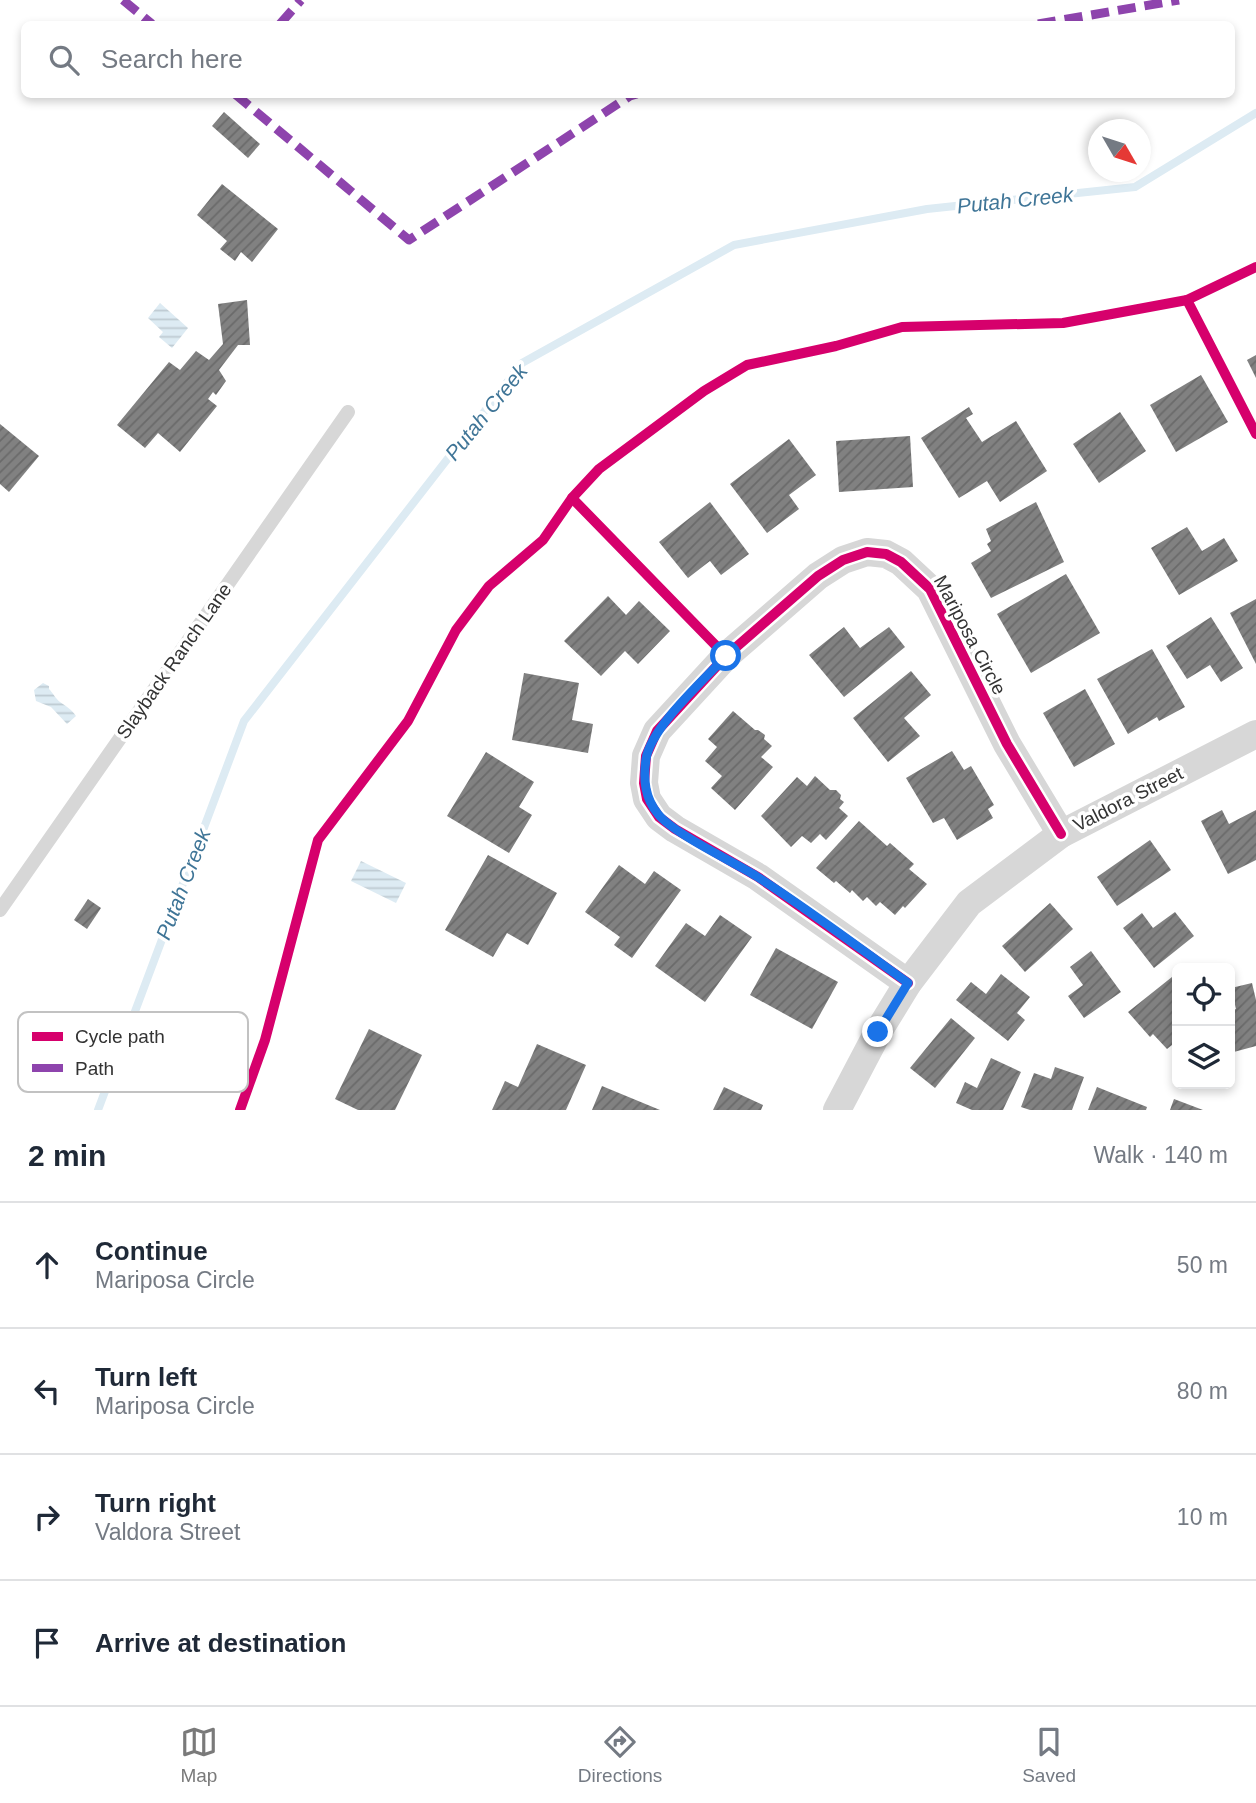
<!DOCTYPE html>
<meta charset="utf-8">
<style>
:root{--surface:#fff;--page:#f2f2f3;--text:#1f2937;--muted:#747a83;--line:#e0e1e3;--accent:#7a7a7a}
body{margin:0;font-family:Arial,sans-serif;background:var(--page);color:var(--text)}
.controls{position:absolute;right:21px;bottom:21px;display:grid;overflow:hidden;border-radius:10px;box-shadow:0 4px 10px #0003}
.controls button{width:63px;height:63px;display:grid;place-items:center;padding:0;border:0;border-bottom:2px solid var(--line);background:var(--surface);color:var(--text);font:35px sans-serif}
.compass{position:absolute;left:1088px;top:119px;width:63px;height:63px;border-radius:50%;background:var(--surface);box-shadow:0 4px 10px #0003;rotate:129deg}
.stop{position:absolute;width:21px;height:21px;margin:-16px;border:5px solid #1a73e8;border-radius:50%;background:#fff}
.stop.end{background:#1a73e8;border-color:#fff;box-shadow:0 2px 7px #0008}
.list{margin:0;padding:0;list-style:none}
h2{display:flex;justify-content:space-between;align-items:center;height:91px;margin:0;padding:0 28px;font-size:30px}
h2 small{font-size:23px;font-weight:400;color:var(--muted)}
.list li{display:grid;grid-template-columns:46px 1fr auto;gap:21px;align-items:center;box-sizing:border-box;height:126px;padding:0 28px;border-top:2px solid var(--line)}
.list b{display:block;font-size:26px;white-space:nowrap}
.list p{margin:0;font-size:23px;white-space:nowrap;color:var(--muted)}
.list em{font-size:23px;font-style:normal;color:var(--muted)}
.icon{flex:none;width:38px;height:38px;fill:none;stroke:currentColor;stroke-width:2;stroke-linecap:round;stroke-linejoin:round}
.map{position:relative;flex:none;width:1256px;height:1110px;overflow:hidden}
.search{position:absolute;background:var(--surface);box-shadow:0 4px 10px #0003;left:21px;right:21px;top:21px;height:77px;display:flex;align-items:center;gap:18px;box-sizing:border-box;padding:0 24px;border-radius:10px;color:var(--muted);font-size:26px}
.sheet{height:595px;background:var(--surface)}
nav{display:flex;justify-content:space-around;align-items:center;box-sizing:border-box;height:98px;border-top:2px solid var(--line);background:var(--surface);font-size:19px;color:var(--muted)}
nav a{display:grid;justify-items:center;gap:4px}
nav .on{color:var(--accent)}
.map>svg:first-child{display:block}
</style>
<div class="map">
<svg width="1256" height="1110" viewBox="0 0 1256 1110">
<defs>
<pattern id="water-rules" width="6" height="5" patternUnits="userSpaceOnUse" patternTransform="scale(1.75)"><rect width="6" height="5" fill="#ddebf3"/><path d="M0 2.5h6" fill="none" stroke="#becad1"/></pattern>
<pattern id="building-hatch" width="6" height="6" patternUnits="userSpaceOnUse" patternTransform="scale(1.75)"><rect width="6" height="6" fill="#818181"/><path d="M-1 1l2-2M0 6l6-6M5 7l2-2" fill="none" stroke="#6a6a6a"/></pattern>
</defs>
<rect width="100%" height="100%" fill="#fff"/>
<!-- water -->
<g fill="url(#water-rules)">
<polygon points="160,303 188,328 172,348 159,337 163,332 148,318"/>
<path d="M 43,683 L 49,686 L 49,689 C 53,693 55,698 60,702 C 67,707 71,709 76,716 L 67,724 L 51,707 L 36,701 L 34,690 Z"/>
<polygon points="361,861 406,883 396,903 351,881"/>
</g>
<g fill="none" stroke-linecap="round" stroke-linejoin="round">
<!-- stream -->
<polyline stroke="#ddebf3" stroke-width="8" points="98,1110 244,721 522,363 734,245 927,209 1135,187 1256,113"/>
</g>
<!-- building -->
<g fill="url(#building-hatch)">
<polygon points="224,112 260,144 248,158 212,126"/>
<polygon points="222,184 278,229 252,262 241,252 235,261 220,249 227,241 197,215"/>
<polygon points="247,300 250,345 238,345 219,370 226,381 216,395 213,392 208,399 217,406 180,452 158,433 145,448 117,425 169,362 180,370 196,351 209,360 223,344 218,304"/>
<polygon points="1256,355 1256,378 1247,360"/>
<polygon points="1201,375 1228,422 1176,452 1150,405"/>
<polygon points="969,407 973,414 966,418 982,442 1016,421 1047,471 1000,502 987,481 959,498 921,438"/>
<polygon points="1120,412 1146,451 1099,483 1073,444"/>
<polygon points="0,424 39,456 9,492 0,484"/>
<polygon points="910,436 913,487 839,492 836,441"/>
<polygon points="789,439 816,475 789,495 799,509 767,533 730,484"/>
<polygon points="710,502 749,554 721,575 710,561 688,578 659,542"/>
<polygon points="1036,502 1064,562 991,598 971,563 991,551 987,544 991,541 986,529"/>
<polygon points="1187,527 1202,551 1224,538 1238,561 1179,595 1151,548"/>
<polygon points="1066,574 1100,633 1031,673 997,614"/>
<polygon points="608,596 626,615 639,601 670,631 638,664 625,651 601,676 564,641"/>
<polygon points="1256,599 1256,664 1230,613"/>
<polygon points="1211,617 1243,668 1221,682 1210,665 1187,679 1166,646"/>
<polygon points="844,627 860,648 889,627 905,647 844,697 809,655"/>
<polygon points="1152,649 1185,707 1159,721 1157,717 1128,734 1097,679"/>
<polygon points="911,671 931,695 904,718 920,736 888,762 853,718"/>
<polygon points="524,673 579,683 572,720 593,724 588,753 512,740"/>
<polygon points="1085,689 1115,744 1074,767 1043,713"/>
<polygon points="733,711 755,730 758,730 765,735 764,739 772,746 761,757 773,767 735,810 711,788 722,776 705,761 717,747 708,739"/>
<polygon points="952,751 964,770 971,766 994,805 988,809 993,818 957,840 944,818 933,823 906,778"/>
<polygon points="486,752 534,782 519,807 532,815 509,853 447,816"/>
<polygon points="815,776 830,790 836,790 841,795 840,799 844,802 839,808 848,816 826,840 820,834 811,843 802,836 791,847 761,816 797,777 807,786"/>
<polygon points="1222,810 1229,824 1256,810 1256,860 1228,874 1201,821"/>
<polygon points="859,821 887,846 890,843 914,864 909,869 927,884 905,908 903,906 895,915 880,902 876,906 867,897 863,901 852,890 850,893 836,881 834,883 816,868"/>
<polygon points="1150,840 1171,870 1117,906 1097,877"/>
<polygon points="488,855 557,893 528,945 507,933 493,957 445,930"/>
<polygon points="619,865 645,884 654,871 681,890 632,958 614,945 620,937 585,912"/>
<polygon points="88,899 101,908 87,929 74,920"/>
<polygon points="1050,903 1073,929 1025,972 1002,946"/>
<polygon points="1175,912 1194,936 1154,968 1123,928 1142,913 1153,928"/>
<polygon points="720,915 752,937 705,1002 655,966 686,923 705,936"/>
<polygon points="776,948 838,982 812,1029 750,995"/>
<polygon points="1091,951 1121,992 1084,1018 1068,996 1083,985 1070,967"/>
<polygon points="1177,973 1177,1041 1167,1049 1153,1034 1150,1037 1128,1012"/>
<polygon points="1001,974 1030,997 1017,1013 1025,1020 1008,1041 956,1000 971,982 986,994"/>
<polygon points="1252,983 1256,1000 1256,1046 1230,1053 1230,1011 1236,1009 1231,988"/>
<polygon points="951,1018 975,1038 935,1088 910,1068"/>
<polygon points="369,1029 422,1055 395,1110 358,1110 335,1099"/>
<polygon points="537,1044 586,1065 566,1110 492,1110 505,1081 518,1087"/>
<polygon points="991,1058 1021,1072 1003,1110 972,1110 956,1103 965,1082 977,1088"/>
<polygon points="1055,1067 1084,1077 1072,1110 1030,1110 1021,1107 1034,1073 1051,1079"/>
<polygon points="602,1086 660,1110 592,1110"/>
<polygon points="724,1087 763,1105 761,1110 713,1110"/>
<polygon points="1097,1087 1147,1107 1146,1110 1088,1110"/>
<polygon points="1174,1099 1203,1110 1170,1110"/>
</g>
<g fill="none" stroke-linecap="round" stroke-linejoin="round">
<!-- service -->
<polyline stroke="#d7d7d7" stroke-width="14" points="0,910 348,412"/>
<!-- minor -->
<g stroke="#d7d7d7" stroke-width="28">
<polyline points="908,983 758,877 675,829 659,817 647,799 644,783 646,756 657,731 726,656 818,576 843,560 867,552 886,554 901,562 930,589 1007,744 1061,834"/>
<polyline points="837,1110 878,1032 908,983 969,903 1061,834 1256,734"/>
</g>
<!-- quiet -->
<g stroke="#8e44ad" stroke-width="9" stroke-dasharray="18 9" stroke-linecap="butt">
<polyline points="123,0 152,24"/>
<polyline points="280,24 301,0"/>
<polyline points="1038,24 1179,0"/>
<polyline points="235,94 409,240 630,96 637,94"/>
</g>
<defs>
<g id="cycleway">
<polyline points="1187,300 1256,434"/>
<polyline points="572,498 726,656"/>
<polyline points="908,983 758,877 675,829 659,817 647,799 644,783 646,756 657,731 726,656 818,576 843,560 867,552 886,554 901,562 930,589 1007,744 1061,834"/>
<polyline points="240,1110 265,1040 318,840 408,721 456,630 489,586 543,540 572,498 599,469 704,391 747,365 836,346 902,327 1063,323 1187,300 1256,267"/>
</g>
</defs>
<!-- cycleway casing -->
<use href="#cycleway" stroke="#fff" stroke-width="15"/>
<!-- cycleway -->
<use href="#cycleway" stroke="#d6006c" stroke-width="10"/>
</g>
<g fill="none" stroke-linecap="round" stroke-linejoin="round">
<!-- route -->
<path stroke="#1a73e8" stroke-width="9" d="M 726,656 C 704,680 651,727 646,759 C 643,780 645,798 658,814 C 674,834 732,861 756,876 C 808,909 858,947 908,983 L 878,1032"/>
</g>
<g text-anchor="middle" dominant-baseline="central" stroke-width="7" stroke-linejoin="round" paint-order="stroke">
<!-- street labels -->
<g font-size="19" fill="#333" stroke="#fff">
<text transform="translate(970 635) rotate(62)">Mariposa Circle</text>
<text transform="translate(174 661) rotate(-55)">Slayback Ranch Lane</text>
<text transform="translate(1128 799) rotate(-27)">Valdora Street</text>
</g>
<!-- water labels -->
<g font-size="21" font-style="italic" fill="#3f7597" stroke="#fff">
<text transform="translate(1015 200) rotate(-6)">Putah Creek</text>
<text transform="translate(486 412) rotate(-51)">Putah Creek</text>
<text transform="translate(183 884) rotate(-69)">Putah Creek</text>
</g>
</g>
<!-- legend -->
<rect x="18" y="1012" width="230" height="80" rx="10" fill="#fff" stroke="#c2c2c2" stroke-width="2"/>
<rect x="32" y="1032" width="31" height="9" fill="#d6006c"/>
<rect x="32" y="1064" width="31" height="8" fill="#8e44ad"/>
<g font-size="19" fill="#333">
<text x="75" y="1043">Cycle path</text>
<text x="75" y="1075">Path</text>
</g>
</svg>
<div class="controls">
<button><svg class="icon" aria-label="locate" viewBox="0 0 24 24"><circle cx="12" cy="12" r="6"/><path d="M12 2v4M12 18v4M2 12h4M18 12h4"/></svg></button>
<button><svg class="icon" aria-label="layers" viewBox="0 0 24 24"><path d="M12 4l9 5-9 5-9-5zM3 14l9 5 9-5"/></svg></button>
</div>
<svg class="compass" viewBox="-18 -18 36 36"><path d="M0-13l5 13h-10z" fill="#e53935"/><path d="M0 13l5-13h-10z" fill="#747a83"/></svg>
<div class="stop" style="left:726px;top:656px"></div>
<div class="stop end" style="left:878px;top:1032px"></div>
<div class="search"><svg class="icon" aria-label="search" viewBox="0 0 24 24"><circle cx="10" cy="10" r="6"/><path d="M15 15l6 6"/></svg>Search here</div>
</div>
<section class="sheet">
<h2>2 min<small>Walk · 140 m</small></h2>
<ul class="list">
<li><svg class="icon" aria-label="ahead" viewBox="0 0 24 24"><path d="M12 20V5M6 11l6-6 6 6"/></svg><div><b>Continue</b><p>Mariposa Circle</p></div><em>50 m</em></li>
<li><svg class="icon" aria-label="left" viewBox="0 0 24 24"><path d="M17 20v-9H6M10 6l-5 5 5 5"/></svg><div><b>Turn left</b><p>Mariposa Circle</p></div><em>80 m</em></li>
<li><svg class="icon" aria-label="right" viewBox="0 0 24 24"><path d="M7 20v-9h11M14 6l5 5-5 5"/></svg><div><b>Turn right</b><p>Valdora Street</p></div><em>10 m</em></li>
<li><svg class="icon" aria-label="arrive" viewBox="0 0 24 24"><path d="M6 21V4h12l-3 4 3 4H6"/></svg><div><b>Arrive at destination</b></div></li>
</ul>
</section>
<nav>
<a class="on"><svg class="icon" aria-label="map" viewBox="0 0 24 24"><path d="M3 6l6-2 6 2 6-2v14l-6 2-6-2-6 2zM9 4v14M15 6v14"/></svg>Map</a>
<a><svg class="icon" aria-label="directions" viewBox="0 0 24 24"><path d="M12 3l9 9-9 9-9-9zM9 14v-3h6M13 9l2 2-2 2"/></svg>Directions</a>
<a><svg class="icon" aria-label="saved" viewBox="0 0 24 24"><path d="M7 4h10v16l-5-4-5 4z"/></svg>Saved</a>
</nav>
